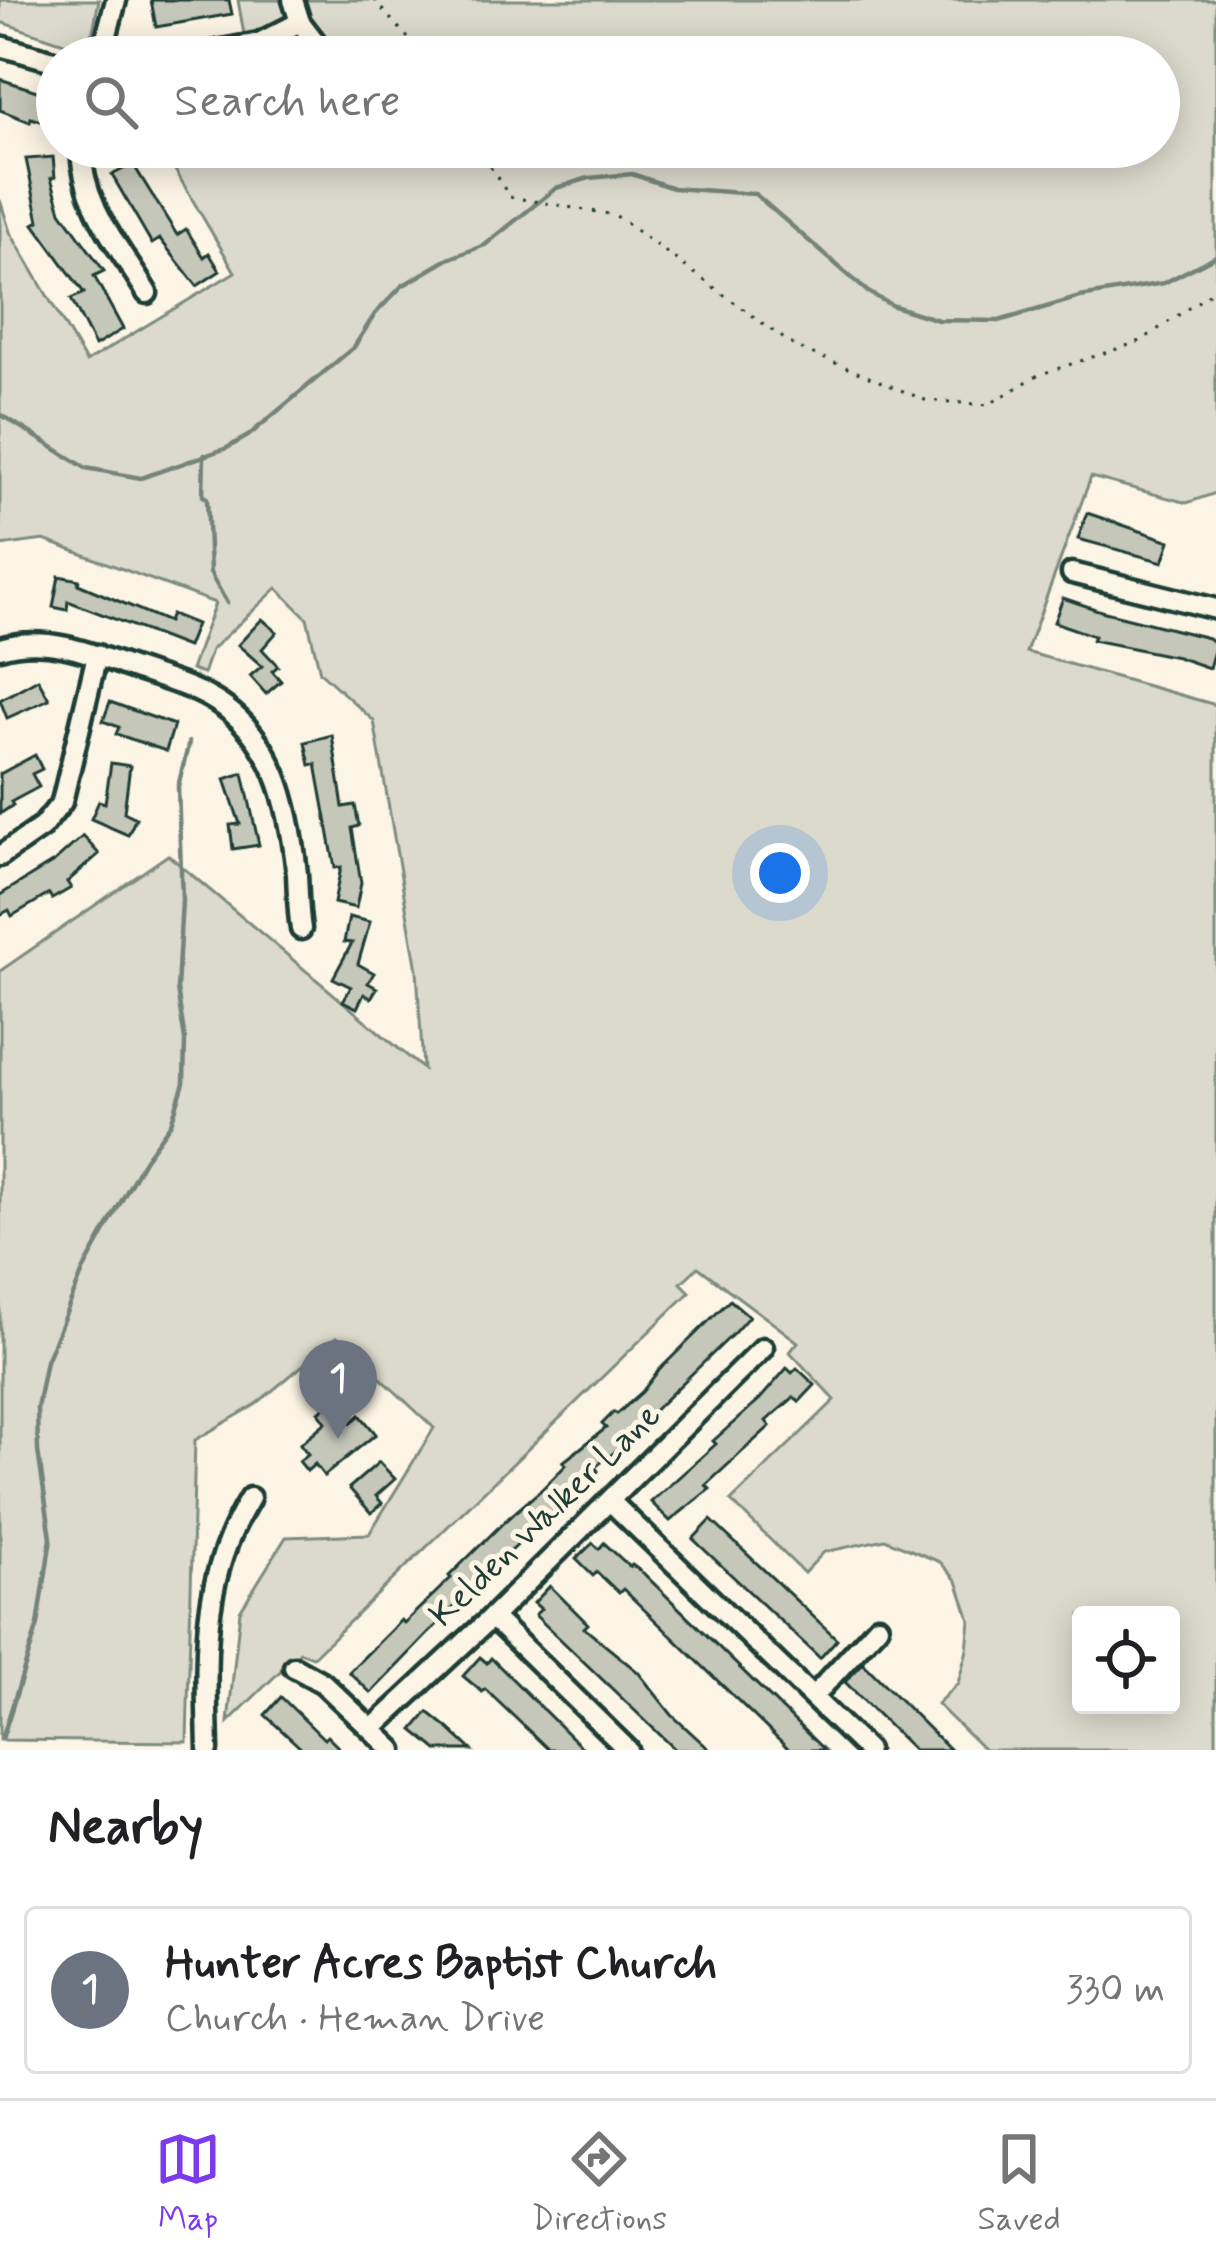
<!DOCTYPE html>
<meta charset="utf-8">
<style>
:root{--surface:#fff;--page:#f6f6f6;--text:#202124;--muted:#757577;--line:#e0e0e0;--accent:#7c3aed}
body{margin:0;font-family:Mynerve,sans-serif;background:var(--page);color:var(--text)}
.controls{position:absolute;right:36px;bottom:36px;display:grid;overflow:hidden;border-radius:12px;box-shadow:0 6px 30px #0003}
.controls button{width:108px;height:108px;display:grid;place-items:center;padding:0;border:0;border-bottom:3px solid var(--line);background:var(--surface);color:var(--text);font:60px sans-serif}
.you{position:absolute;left:780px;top:873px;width:42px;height:42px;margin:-30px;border:9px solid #fff;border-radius:50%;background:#1a73e8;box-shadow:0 0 0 18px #1a73e833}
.badge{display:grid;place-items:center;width:78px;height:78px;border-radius:50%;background:var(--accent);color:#fff;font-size:39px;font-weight:700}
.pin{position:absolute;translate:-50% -99px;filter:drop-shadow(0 3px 6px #0008)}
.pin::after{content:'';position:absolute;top:63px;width:42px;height:36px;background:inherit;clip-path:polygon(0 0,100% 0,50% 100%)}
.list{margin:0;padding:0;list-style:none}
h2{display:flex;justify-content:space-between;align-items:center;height:156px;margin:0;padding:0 48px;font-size:51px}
h2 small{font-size:39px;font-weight:400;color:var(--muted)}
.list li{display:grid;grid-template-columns:78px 1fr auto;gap:36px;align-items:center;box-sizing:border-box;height:168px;margin:0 24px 24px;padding:0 24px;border:3px solid var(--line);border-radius:12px}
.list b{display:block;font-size:45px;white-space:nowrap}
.list p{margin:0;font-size:39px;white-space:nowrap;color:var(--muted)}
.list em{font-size:39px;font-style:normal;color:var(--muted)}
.icon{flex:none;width:66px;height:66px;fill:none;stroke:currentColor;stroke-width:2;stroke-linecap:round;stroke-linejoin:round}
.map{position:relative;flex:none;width:1216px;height:1750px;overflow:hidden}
.search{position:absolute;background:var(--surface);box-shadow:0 6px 30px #0003;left:36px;right:36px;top:36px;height:132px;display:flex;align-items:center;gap:30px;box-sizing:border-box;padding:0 42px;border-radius:66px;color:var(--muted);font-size:45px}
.sheet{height:348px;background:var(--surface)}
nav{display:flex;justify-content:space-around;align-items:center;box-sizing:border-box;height:168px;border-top:3px solid var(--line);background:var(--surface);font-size:33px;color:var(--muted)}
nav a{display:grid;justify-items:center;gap:6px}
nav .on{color:var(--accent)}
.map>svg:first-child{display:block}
</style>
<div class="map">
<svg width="1216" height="1750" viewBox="0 0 1216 1750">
<rect width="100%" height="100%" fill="#fcf5e5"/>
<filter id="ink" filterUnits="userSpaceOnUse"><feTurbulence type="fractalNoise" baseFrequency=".00833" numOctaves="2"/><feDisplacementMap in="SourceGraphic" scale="24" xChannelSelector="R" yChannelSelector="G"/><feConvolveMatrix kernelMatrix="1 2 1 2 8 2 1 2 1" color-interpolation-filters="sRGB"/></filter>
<g filter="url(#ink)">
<!-- green -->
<g fill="#dcdacc" stroke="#7e8c80" stroke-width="3" fill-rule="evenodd">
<polygon points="0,0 99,0 93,31 85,41 70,45 0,22"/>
<path d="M 238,0 L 1216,0 L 1216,493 L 1187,503 L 1091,477 L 1026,652 L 1216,705 L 1216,1750 L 984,1750 L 937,1704 L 958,1683 L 967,1650 L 970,1620 L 957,1581 L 940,1562 L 885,1539 L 824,1552 L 804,1573 L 731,1501 L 835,1400 L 790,1352 L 798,1342 L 698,1267 L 681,1283 L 690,1292 L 313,1657 L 300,1652 L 228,1722 L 240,1611 L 286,1537 L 369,1534 L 434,1428 L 337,1337 L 255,1405 L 195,1440 L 187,1742 L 0,1740 L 0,971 L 168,855 L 423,1069 L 417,970 L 374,721 L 320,672 L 307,618 L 277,588 L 211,650 L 203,674 L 191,670 L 215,603 L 44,540 L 0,546 L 0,200 L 10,232 L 86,362 L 235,272 L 168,158 L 234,147 L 1159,147 L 1159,57 L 248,57 ZM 1081,1615 L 1171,1615 L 1171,1705 L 1081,1705 Z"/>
</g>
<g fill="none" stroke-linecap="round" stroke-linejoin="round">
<!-- stream -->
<g stroke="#758479" stroke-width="4.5">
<polyline points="0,414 86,468 141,478 227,448 248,436 354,347 375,314 402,286 448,259 485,245 556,188 589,178 632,174 673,188 755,194 868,292 891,305 938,320 999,321 1080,297 1164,283 1216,256"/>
<polyline points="204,455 203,496 207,498 210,573 227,603"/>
<polyline points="2,1739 38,1625 51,1538 38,1451 37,1408 46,1361 85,1267 144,1160 171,1123 184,1083 185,1040 177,989 182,900 178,787 189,742"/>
</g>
</g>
<!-- building -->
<g fill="#c5c7b9" stroke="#1f3d34" stroke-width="3">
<polygon points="151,0 229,0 232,14 156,27"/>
<polygon points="0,79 40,92 39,96 57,102 57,126 31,118 30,122 0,110"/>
<polygon points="53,157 55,177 51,178 61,211 104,271 94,276 123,329 95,346 71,299 84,293 34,224 39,221 26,159"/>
<polygon points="133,164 177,235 186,229 204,257 209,253 220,271 197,286 160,239 152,244 112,175"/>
<polygon points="1087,513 1170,541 1163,562 1078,539"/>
<polygon points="59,576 79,580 78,584 168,622 171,614 196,624 187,647 68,601 67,610 53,607"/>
<polygon points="1063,598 1101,611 1208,638 1216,644 1209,668 1177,657 1092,640 1094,636 1054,622"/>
<polygon points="262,619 277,632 262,649 278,666 272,671 281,681 266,694 250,676 262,666 238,645"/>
<polygon points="38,679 49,699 7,718 0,700"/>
<polygon points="110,702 174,725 166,751 116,734 119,727 103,721"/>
<polygon points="332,735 343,807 355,805 359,826 352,828 361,883 356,908 334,903 341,867 335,868 316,764 310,765 305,742"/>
<polygon points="35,755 42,769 32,774 39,787 11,802 13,805 0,814 0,774"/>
<polygon points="111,763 130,766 124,812 136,818 128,835 91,819 99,801 105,803"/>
<polygon points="243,773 259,845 233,849 230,825 240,824 225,779"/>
<polygon points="83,836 99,854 67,882 71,888 52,899 49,894 12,916 9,910 0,915 0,895 55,861"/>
<polygon points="349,917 370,922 358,964 374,973 368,983 377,988 371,998 364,994 357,1008 343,1001 351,987 333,978 352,943 344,942"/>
<polygon points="730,1300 749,1316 734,1333 634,1430 624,1445 595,1467 598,1471 485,1575 371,1693 349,1672 401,1620 404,1623 451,1578 449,1576 506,1520 541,1490 566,1465 563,1462 606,1428 602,1424 614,1412 617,1414 642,1392 658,1371"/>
<polygon points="787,1368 792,1373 797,1368 815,1385 799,1402 794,1397 766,1421 770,1426 706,1485 710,1489 670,1521 651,1502 716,1444 713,1441 760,1399"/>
<polygon points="333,1400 351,1423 360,1415 376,1434 324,1476 315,1464 307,1471 299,1461 308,1454 300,1444 326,1422 319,1412"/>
<polygon points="379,1462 395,1479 376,1496 382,1503 371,1513 349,1488"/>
<polygon points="711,1520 837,1639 820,1658 693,1539"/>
<polygon points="593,1543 599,1549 604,1543 630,1567 632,1565 644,1574 824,1750 789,1750 623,1589 619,1593 597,1572 593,1576 576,1559"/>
<polygon points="550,1586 588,1624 584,1628 638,1672 672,1715 710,1750 676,1750 535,1615 541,1609 534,1603"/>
<polygon points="480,1657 487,1663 491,1658 584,1750 549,1750 485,1689 482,1692 463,1676"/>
<polygon points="863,1663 950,1750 914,1750 866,1703 845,1682"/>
<polygon points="281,1697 324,1739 327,1736 341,1750 303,1750 265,1715"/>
<polygon points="428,1712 448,1728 472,1750 437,1750 413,1730"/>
</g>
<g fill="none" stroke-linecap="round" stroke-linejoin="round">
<defs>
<g id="minor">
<polyline points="293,0 300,22 327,57"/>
<polyline points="0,46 57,62"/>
<polyline points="101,57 116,0"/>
<polyline points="185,57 259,43 300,22"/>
<path d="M 81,147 C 82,205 118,245 147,293"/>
<polyline points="1072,573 1216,609"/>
<path d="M 0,648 C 43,635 86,651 126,666 C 154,676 186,684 212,699 C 275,735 290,807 297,874 C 298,893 298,911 301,929"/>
<polyline points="0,856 42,827 62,802 97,655"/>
<polyline points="610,1501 867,1750"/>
<polyline points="492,1617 628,1750"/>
<polyline points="294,1667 323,1683 393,1750"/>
<polyline points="813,1697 878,1626"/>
<polyline points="372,1729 492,1617 763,1348"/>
<path d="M 208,1750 C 206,1657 199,1581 250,1498"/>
</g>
</defs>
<!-- minor casing -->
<use href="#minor" stroke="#1f3d34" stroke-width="27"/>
<!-- path -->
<g stroke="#1f3d34" stroke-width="3" stroke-dasharray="3 9" stroke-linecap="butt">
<polyline points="374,0 425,57"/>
<polyline points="477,147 510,197 615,215 794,346 925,400 988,405 1038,375 1141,341 1216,289"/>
</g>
<!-- minor -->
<use href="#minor" stroke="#fcf5e5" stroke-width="18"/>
</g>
</g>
<g text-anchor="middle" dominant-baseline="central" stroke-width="10" stroke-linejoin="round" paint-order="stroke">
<!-- street labels -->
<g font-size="36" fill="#1f3d34" stroke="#fcf5e5">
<text transform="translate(546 1516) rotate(-44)">Kelden Walker Lane</text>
</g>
</g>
</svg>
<div class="controls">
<button><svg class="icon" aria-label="locate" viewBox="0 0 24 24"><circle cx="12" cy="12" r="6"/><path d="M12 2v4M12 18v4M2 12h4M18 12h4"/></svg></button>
</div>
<div class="you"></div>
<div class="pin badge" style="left:338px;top:1439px;background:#6b7280">1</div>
<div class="search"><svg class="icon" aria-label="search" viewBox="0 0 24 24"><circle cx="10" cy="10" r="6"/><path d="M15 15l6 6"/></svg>Search here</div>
</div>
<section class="sheet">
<h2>Nearby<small></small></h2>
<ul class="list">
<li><span class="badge" style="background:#6b7280">1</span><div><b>Hunter Acres Baptist Church</b><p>Church · Heman Drive</p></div><em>330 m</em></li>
</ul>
</section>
<nav>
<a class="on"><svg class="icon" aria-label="map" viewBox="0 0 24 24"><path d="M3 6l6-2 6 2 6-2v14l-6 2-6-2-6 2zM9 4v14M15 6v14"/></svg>Map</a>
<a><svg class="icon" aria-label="directions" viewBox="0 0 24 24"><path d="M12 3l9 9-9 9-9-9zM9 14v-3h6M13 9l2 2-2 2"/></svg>Directions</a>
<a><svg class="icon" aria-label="saved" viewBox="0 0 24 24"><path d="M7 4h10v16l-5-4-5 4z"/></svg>Saved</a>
</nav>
